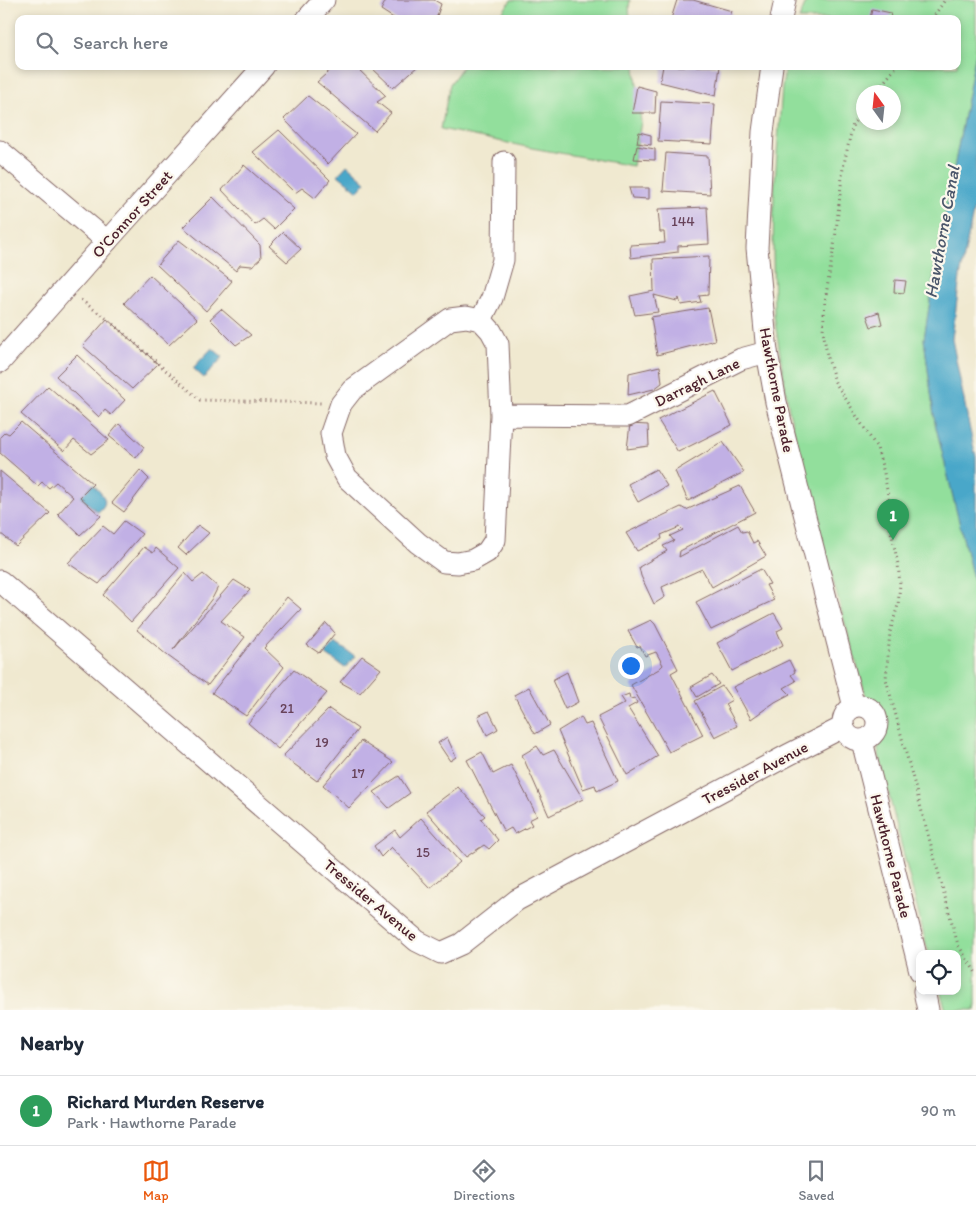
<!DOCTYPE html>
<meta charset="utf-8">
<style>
:root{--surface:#fff;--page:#f2f2f3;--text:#1f2937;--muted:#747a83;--line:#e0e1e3;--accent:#ea580c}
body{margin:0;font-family:Itim,sans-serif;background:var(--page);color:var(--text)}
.controls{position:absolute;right:15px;bottom:15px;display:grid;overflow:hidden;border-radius:10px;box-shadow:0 2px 8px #0003}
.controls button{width:45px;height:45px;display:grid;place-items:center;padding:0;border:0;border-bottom:1px solid var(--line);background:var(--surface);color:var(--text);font:25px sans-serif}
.compass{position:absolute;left:856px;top:85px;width:45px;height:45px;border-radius:50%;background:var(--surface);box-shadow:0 2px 8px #0003;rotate:345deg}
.you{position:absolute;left:630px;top:665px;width:18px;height:18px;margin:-12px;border:4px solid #fff;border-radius:50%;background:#1a73e8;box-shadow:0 0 0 8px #1a73e833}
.badge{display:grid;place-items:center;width:32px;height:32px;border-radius:50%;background:var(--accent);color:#fff;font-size:16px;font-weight:700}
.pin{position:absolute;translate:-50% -41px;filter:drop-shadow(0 1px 2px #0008)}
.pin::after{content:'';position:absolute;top:26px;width:18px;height:15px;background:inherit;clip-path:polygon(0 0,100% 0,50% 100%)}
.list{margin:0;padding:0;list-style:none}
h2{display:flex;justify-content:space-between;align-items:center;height:65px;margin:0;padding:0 20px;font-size:21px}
h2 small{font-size:16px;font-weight:400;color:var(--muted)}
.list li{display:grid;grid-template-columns:32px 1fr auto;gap:15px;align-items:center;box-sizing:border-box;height:70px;padding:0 20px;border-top:1px solid var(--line)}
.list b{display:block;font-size:19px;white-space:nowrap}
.list p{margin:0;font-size:16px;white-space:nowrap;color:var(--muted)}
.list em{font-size:16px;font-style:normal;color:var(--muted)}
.icon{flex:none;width:28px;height:28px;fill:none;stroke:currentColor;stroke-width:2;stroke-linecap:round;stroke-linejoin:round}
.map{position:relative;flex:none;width:976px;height:1010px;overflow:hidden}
.search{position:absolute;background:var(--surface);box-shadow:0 2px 8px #0003;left:15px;right:15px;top:15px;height:55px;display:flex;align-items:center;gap:12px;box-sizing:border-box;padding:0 18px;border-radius:10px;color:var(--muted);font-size:19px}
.sheet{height:135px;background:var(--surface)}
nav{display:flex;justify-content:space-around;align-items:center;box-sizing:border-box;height:70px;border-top:1px solid var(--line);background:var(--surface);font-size:14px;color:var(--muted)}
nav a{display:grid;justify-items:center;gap:2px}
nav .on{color:var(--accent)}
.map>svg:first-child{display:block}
</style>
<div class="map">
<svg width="976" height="1010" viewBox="0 0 976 1010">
<rect width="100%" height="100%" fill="#fbf7ec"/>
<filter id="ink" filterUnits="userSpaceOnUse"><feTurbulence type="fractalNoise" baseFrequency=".02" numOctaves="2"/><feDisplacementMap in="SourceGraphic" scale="10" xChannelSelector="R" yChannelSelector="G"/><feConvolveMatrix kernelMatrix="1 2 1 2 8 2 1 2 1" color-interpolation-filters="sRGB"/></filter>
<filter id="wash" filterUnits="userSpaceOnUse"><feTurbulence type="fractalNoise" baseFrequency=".0096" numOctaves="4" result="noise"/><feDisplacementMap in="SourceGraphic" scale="20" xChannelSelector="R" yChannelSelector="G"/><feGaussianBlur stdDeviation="1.12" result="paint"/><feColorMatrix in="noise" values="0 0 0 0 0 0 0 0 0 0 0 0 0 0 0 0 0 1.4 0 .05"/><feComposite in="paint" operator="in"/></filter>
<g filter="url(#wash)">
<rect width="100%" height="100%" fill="#f0e9d0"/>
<!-- green -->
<g fill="#92df9c" stroke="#6e7f64" fill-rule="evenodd">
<polygon points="511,0 630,0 629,7 630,19 498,19"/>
<path d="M 807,0 L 976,0 L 976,52 L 936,263 L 924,339 L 935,423 L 976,591 L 976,1010 L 946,1010 L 940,991 L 957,991 L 957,954 L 929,954 L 925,940 L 878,751 C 879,737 885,723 877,710 C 873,704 867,701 865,693 L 838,599 L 808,490 L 789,410 L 774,316 L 773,250 L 774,194 L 782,87 L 786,66 L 957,66 L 957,19 L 799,19 ZM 864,92 L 894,92 L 894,122 L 864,122 Z"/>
<polygon points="463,66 635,66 641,122 633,166 532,148 441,129 450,84"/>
</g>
<!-- water -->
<g fill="#4aa7c9" stroke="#4a637a">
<polygon points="976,52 976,198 960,277 952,339 970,430 976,457 976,591 935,423 924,339 936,263"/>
<polygon points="347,165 366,182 358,191 338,175"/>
<polygon points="212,348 223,357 204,378 193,368"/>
<path d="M 93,484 C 101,494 112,501 98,512 L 80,497 Z"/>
<polygon points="335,643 355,656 345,668 325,654"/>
</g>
<g id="blocks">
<!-- building -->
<g fill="#c1b0e5">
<polygon points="386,0 434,0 441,4 436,19 395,19 381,10"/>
<polygon points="677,0 693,0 732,11 729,19 671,19"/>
<polygon points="872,9 891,13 890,19 870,19"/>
<polygon points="335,66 355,66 386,96 377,102 391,113 375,131 317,82"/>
<polygon points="370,66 418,66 393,88"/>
<polygon points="663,66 720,66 716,96 660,82"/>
<polygon points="637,86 656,91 655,113 632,113"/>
<polygon points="308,96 356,134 328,164 284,119"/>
<polygon points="661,101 715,104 712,144 658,141"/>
<polygon points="279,130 330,180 315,198 302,188 295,193 253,152"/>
<polygon points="639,132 651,135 651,145 637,143"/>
<polygon points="637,146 655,149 655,160 634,159"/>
<polygon points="666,153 708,156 710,194 663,191"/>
<polygon points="244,165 294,209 274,229 263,219 255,225 222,190"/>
<polygon points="629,188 649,188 649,199 632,198"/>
<polygon points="213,197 260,245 261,258 252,266 240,265 236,271 183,227"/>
<polygon points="707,207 709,244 678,246 678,252 631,258 630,245 665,243 664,232 660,232 658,209"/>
<polygon points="283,232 301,249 287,262 269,246"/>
<polygon points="179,240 232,281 206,311 157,265"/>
<polygon points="709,256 708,295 699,296 701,302 681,305 679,298 677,301 654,295 658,312 635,315 630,296 654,291 653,259"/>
<polygon points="150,275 197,319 169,345 124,303"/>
<polygon points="895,280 906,281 904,293 894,292"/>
<polygon points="708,308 715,340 657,355 651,317"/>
<polygon points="221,309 251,335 236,345 210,319"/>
<polygon points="879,312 882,324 871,327 867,316"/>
<polygon points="107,319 158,364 132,389 83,346"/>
<polygon points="77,355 125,400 111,415 105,410 99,417 56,376"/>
<polygon points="660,366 662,383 654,389 628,395 629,373"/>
<polygon points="48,386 109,440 91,454 74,440 64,451 21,414"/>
<polygon points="715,391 732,425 678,452 658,420"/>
<polygon points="21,422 93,484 80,497 101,516 80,535 58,514 73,497 56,482 49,488 42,482 38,486 0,453 0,437 5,432 9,434"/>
<polygon points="119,424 144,447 136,458 109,436"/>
<polygon points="630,424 648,425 649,446 627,449"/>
<polygon points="723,442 744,472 688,501 675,471"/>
<polygon points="656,469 667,486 638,502 628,484"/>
<polygon points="140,470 149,479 124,512 112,503"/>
<polygon points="0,471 50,513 16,546 0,533"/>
<polygon points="740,486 755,512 680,551 679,557 738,525 742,532 747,531 753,543 757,541 766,556 712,587 702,569 662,587 665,597 654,604 641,576 639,567 667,551 663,546 674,541 670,536 683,530 680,527 661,535 662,539 637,551 626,533 681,507 686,510"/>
<polygon points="124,521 142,534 99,584 68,563 103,526 113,534"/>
<polygon points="198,525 209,533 186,555 178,548"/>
<polygon points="144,547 153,553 156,548 179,568 131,622 103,595"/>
<polygon points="761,569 770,584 766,585 774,600 711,630 696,602"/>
<polygon points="185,573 193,582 203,574 218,587 213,597 173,650 234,580 250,590 221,621 245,637 208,685 168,656 137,630"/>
<polygon points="287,597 301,609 264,648 284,667 246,716 212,693"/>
<polygon points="774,613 783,628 777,631 783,645 732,671 717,643"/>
<polygon points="651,620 655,624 678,669 671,673 703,735 669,752 631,685 659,669 663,665 656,652 645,656 640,646 637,647 628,631"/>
<polygon points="326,623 335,633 319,653 307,645"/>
<polygon points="362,656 381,669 360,693 340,682"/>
<polygon points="789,660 795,672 791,675 796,681 784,688 790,694 775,702 751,719 733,687"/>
<polygon points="294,670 327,693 278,749 248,723"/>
<polygon points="567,672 578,702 565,709 552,680"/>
<polygon points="712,675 719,684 697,697 691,687"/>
<polygon points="722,686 732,700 725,704 737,726 715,737 695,701"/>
<polygon points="529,687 550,725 535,734 514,695"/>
<polygon points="629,694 630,699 635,698 637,703 628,708 658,756 627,775 598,717 625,703 621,697"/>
<polygon points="329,709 358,729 317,781 283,756"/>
<polygon points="489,711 498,729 487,735 478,716"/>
<polygon points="581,717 585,725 591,723 618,781 597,791 595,785 583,789 558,731"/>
<polygon points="447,737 456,757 450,761 438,743"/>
<polygon points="361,741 393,762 349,808 323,785"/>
<polygon points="537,746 543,755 554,750 583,799 549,816 522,755"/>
<polygon points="482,752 493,774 511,765 537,816 529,820 532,825 515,834 511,828 504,832 467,760"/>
<polygon points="399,776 410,793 389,808 374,792"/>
<polygon points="458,787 485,816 481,819 498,840 489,849 484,845 466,857 426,811"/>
<polygon points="421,818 460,862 430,888 391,847 381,857 374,846 395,830 400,837"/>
</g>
</g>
</g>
<g filter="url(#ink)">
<use href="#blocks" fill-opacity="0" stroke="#846665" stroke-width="1"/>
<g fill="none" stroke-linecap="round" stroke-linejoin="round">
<defs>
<g id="minor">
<polyline points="307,19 324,0"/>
<polyline points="781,19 785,0"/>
<polyline points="772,66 763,132 757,248 767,352 776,402 799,493 854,707"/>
<polyline points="0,151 107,241"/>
<polyline points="481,320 492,298 503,260 504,162"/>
<polyline points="0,362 107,241 264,66"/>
<polyline points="501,415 495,540 487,552 473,560 458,563 444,562 418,543 347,478 335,456 331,433 341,404 352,390 450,319 466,317 481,320 491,331 498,344 501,415 628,416 741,359 767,352"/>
<polyline points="0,581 417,941 441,953 461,944 517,900 788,755 843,727"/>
<circle cx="860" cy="723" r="17"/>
<polyline points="862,741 920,971"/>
<polyline points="924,991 928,1010"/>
</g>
</defs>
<!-- minor casing -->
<use href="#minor" stroke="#846665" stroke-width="23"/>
<!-- path -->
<g stroke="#846665" stroke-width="3" stroke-dasharray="1 4" stroke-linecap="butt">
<polyline points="932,19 945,0"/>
<polyline points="876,92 897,66"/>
<polyline points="864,109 853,124 843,168 835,240 825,301 823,330 827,355 835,382 877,448 884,473 888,496 889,522 898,564 900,584 898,605 890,632 886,679 958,945 976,973"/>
<polyline points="81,300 107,319 200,400 321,403"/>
</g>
<!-- minor -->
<use href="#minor" stroke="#fff" stroke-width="21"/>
</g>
</g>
<g text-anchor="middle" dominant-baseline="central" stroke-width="4.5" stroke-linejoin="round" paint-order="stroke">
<!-- number labels -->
<g font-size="14" fill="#68435a">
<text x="683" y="221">144</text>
<text x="287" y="708">21</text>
<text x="322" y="742">19</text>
<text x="358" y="773">17</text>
<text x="423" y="852">15</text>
</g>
<!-- street labels -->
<g font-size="16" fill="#4a1f2b" stroke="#fbf7ec">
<text transform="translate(132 214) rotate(-48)">O'Connor Street</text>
<text transform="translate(697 382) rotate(-26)">Darragh Lane</text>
<text transform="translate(777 390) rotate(79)">Hawthorne Parade</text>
<text transform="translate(755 773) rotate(-28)">Tressider Avenue</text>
<text transform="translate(891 856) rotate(76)">Hawthorne Parade</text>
<text transform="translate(371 900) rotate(40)">Tressider Avenue</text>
</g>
<!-- water labels -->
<g font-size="18" font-style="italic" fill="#4a556a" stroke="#fbf7ec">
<text transform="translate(942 232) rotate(-80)">Hawthorne Canal</text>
</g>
</g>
</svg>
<div class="controls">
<button><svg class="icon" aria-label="locate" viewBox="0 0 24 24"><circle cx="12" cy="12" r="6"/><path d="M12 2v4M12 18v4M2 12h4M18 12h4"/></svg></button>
</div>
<svg class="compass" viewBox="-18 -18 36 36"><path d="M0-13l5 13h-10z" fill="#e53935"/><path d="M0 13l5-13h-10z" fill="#747a83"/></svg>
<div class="you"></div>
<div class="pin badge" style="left:893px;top:540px;background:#2e9e5b">1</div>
<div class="search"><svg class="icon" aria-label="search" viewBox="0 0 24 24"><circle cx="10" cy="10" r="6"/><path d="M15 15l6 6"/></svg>Search here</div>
</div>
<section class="sheet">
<h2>Nearby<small></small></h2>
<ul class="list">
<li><span class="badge" style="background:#2e9e5b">1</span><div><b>Richard Murden Reserve</b><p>Park · Hawthorne Parade</p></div><em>90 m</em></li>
</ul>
</section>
<nav>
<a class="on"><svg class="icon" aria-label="map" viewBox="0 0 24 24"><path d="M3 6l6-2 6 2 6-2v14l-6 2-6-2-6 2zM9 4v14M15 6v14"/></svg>Map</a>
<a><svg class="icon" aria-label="directions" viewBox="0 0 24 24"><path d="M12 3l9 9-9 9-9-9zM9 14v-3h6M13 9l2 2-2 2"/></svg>Directions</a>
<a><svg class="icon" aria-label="saved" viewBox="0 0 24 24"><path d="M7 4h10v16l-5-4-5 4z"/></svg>Saved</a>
</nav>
